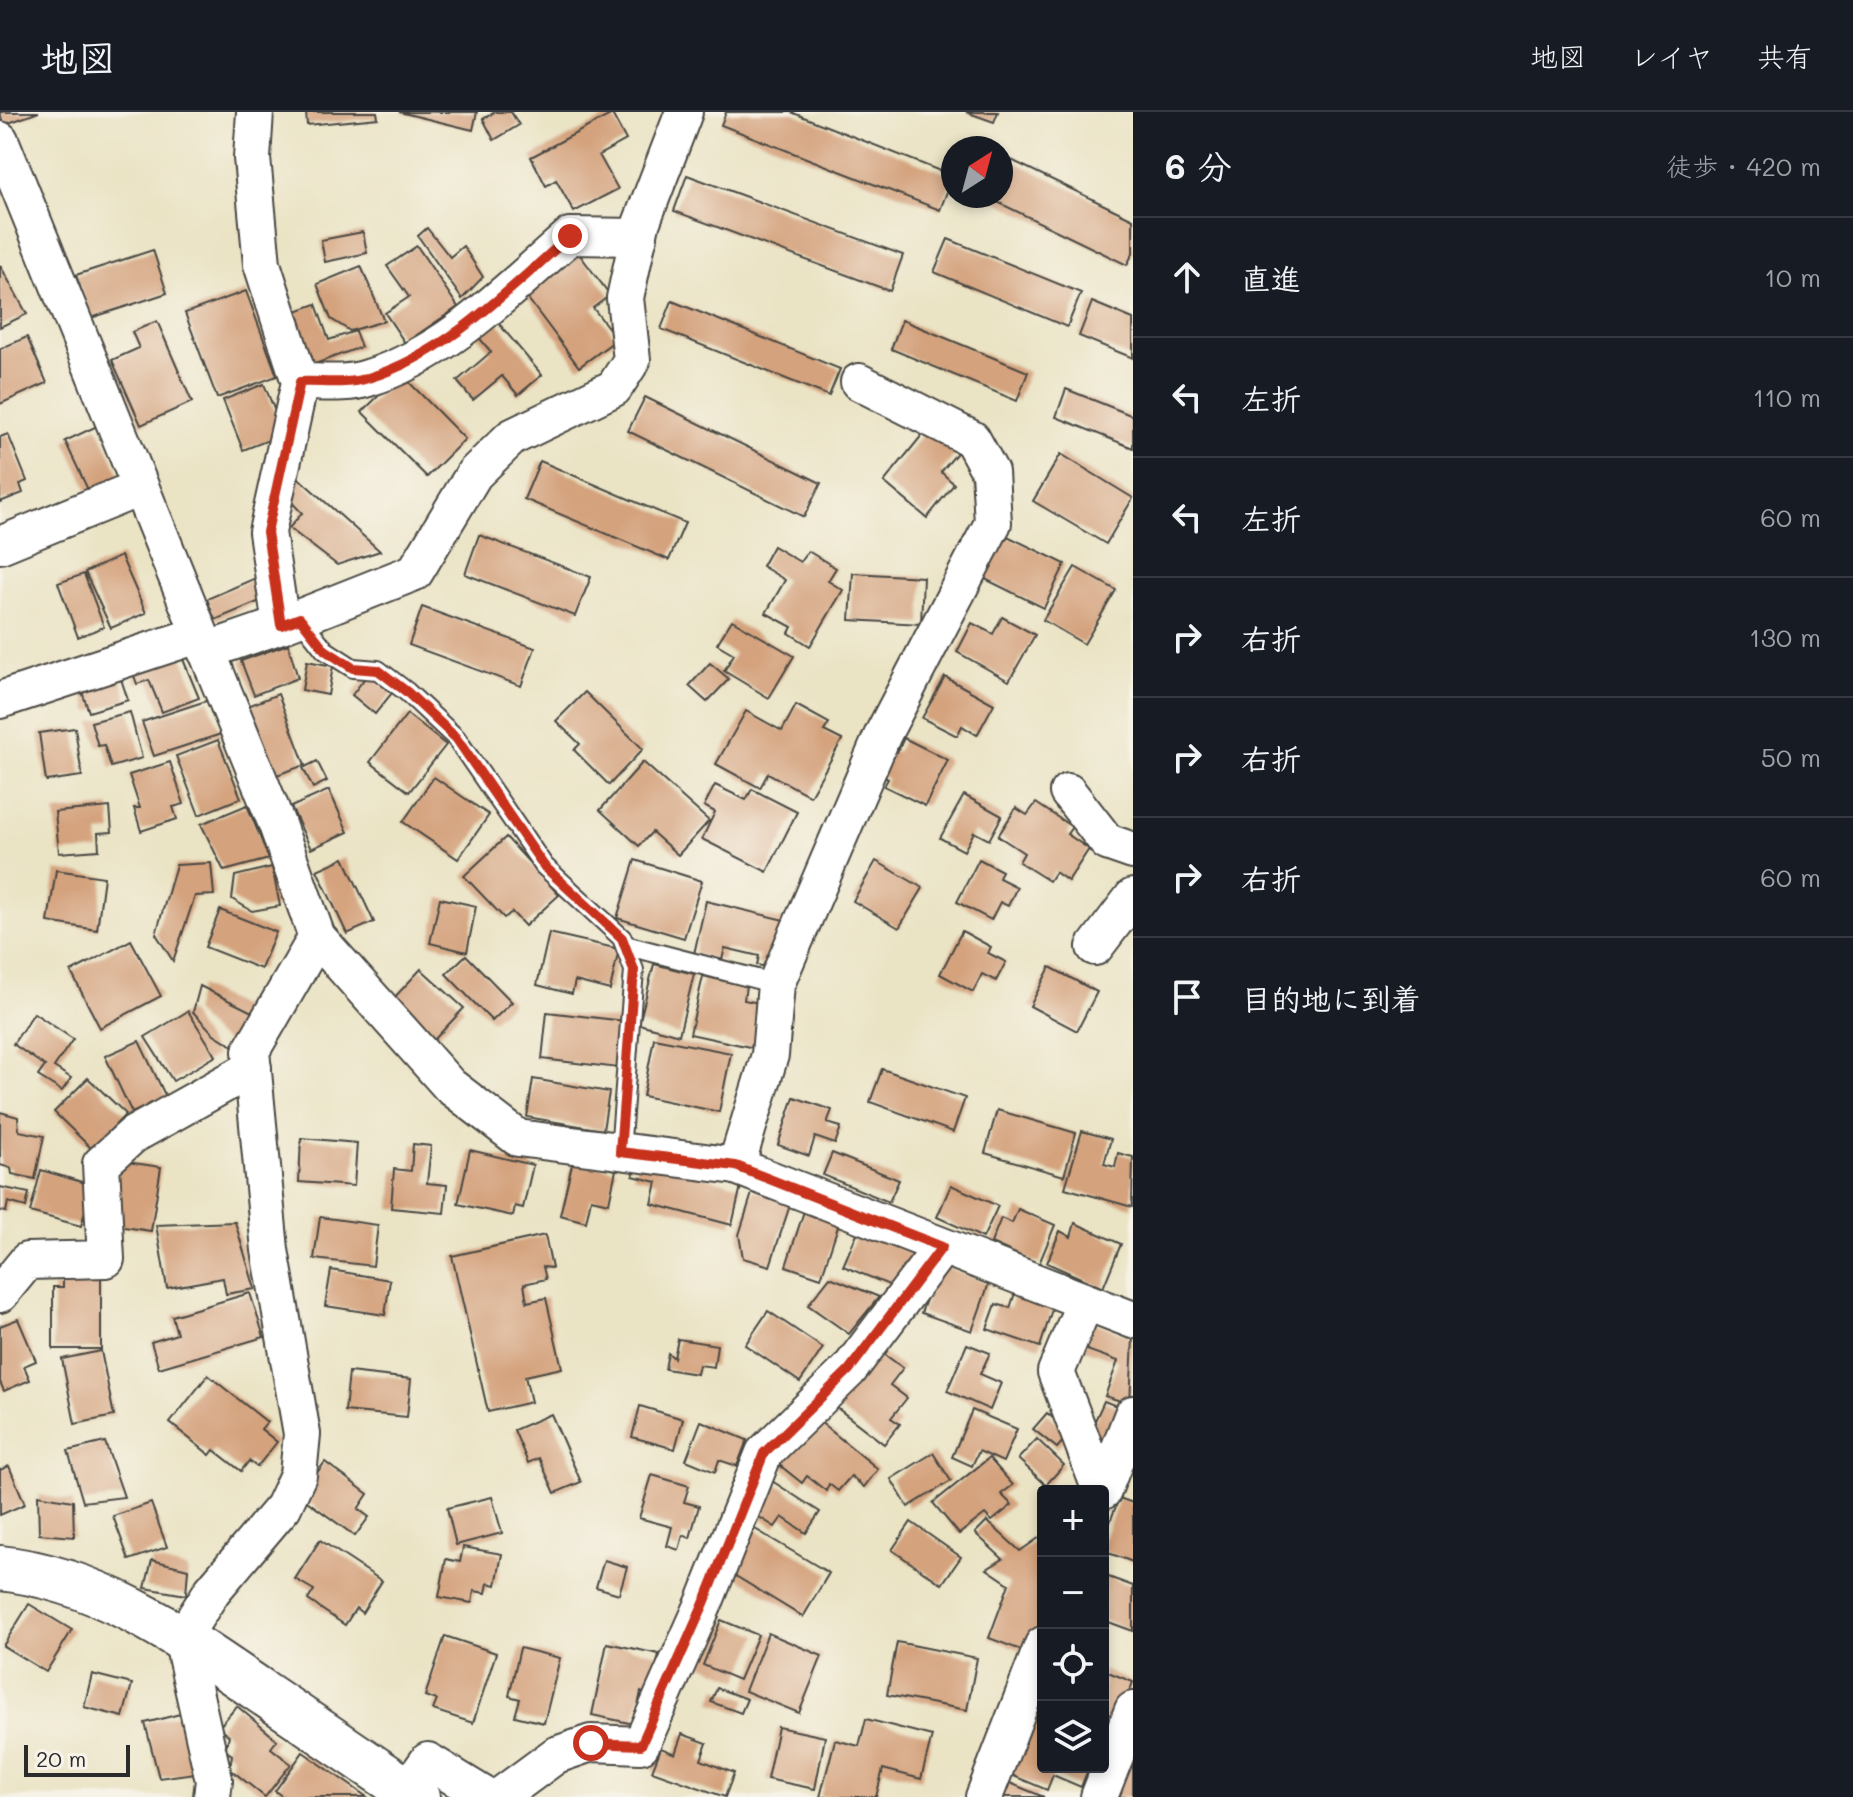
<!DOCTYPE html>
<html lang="ja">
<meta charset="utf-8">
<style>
:root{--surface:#171b24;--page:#20242c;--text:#f1f3f6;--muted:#9ea1a6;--line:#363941}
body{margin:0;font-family:Mali,"Klee One",sans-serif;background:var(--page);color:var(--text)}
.controls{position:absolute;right:24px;bottom:24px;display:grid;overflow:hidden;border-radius:8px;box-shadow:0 4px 12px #0003}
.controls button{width:72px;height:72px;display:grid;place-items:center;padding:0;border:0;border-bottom:2px solid var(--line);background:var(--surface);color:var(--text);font:40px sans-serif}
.compass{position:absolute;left:941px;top:24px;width:72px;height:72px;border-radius:50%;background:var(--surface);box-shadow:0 4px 12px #0003;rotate:36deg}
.scale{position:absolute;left:24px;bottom:20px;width:106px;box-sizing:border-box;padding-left:8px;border:4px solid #2b2b2b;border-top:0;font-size:22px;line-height:28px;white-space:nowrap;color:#2b2b2b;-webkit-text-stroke:6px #f7f3e8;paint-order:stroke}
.stop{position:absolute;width:24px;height:24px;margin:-18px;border:6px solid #c8321e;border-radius:50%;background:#fff}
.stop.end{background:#c8321e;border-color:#fff;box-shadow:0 2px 8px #0008}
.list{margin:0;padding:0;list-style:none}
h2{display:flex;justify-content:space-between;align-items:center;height:104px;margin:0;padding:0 32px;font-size:34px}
h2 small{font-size:26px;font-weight:400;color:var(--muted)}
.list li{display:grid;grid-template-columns:52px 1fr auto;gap:24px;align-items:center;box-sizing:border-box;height:120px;padding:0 32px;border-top:2px solid var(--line)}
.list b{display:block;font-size:30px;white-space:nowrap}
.list em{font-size:26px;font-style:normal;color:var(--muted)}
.icon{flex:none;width:44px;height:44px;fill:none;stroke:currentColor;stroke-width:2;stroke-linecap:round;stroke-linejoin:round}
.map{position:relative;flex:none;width:1133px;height:1685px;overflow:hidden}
header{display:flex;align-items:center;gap:48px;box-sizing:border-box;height:112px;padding:0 40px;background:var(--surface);border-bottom:2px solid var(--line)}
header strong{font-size:38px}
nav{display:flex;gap:44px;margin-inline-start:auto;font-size:28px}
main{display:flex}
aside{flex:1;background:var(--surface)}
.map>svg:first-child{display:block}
</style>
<header>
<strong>地図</strong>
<nav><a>地図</a><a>レイヤ</a><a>共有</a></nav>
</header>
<main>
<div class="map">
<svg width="1133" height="1685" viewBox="0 0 1133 1685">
<rect width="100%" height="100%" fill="#f7f3e8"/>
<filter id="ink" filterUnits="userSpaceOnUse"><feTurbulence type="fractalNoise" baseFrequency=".0125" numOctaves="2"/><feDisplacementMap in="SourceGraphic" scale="16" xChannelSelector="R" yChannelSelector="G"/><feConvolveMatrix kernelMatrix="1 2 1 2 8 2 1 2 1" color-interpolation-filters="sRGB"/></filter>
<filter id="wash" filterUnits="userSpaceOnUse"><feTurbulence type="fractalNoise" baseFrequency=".006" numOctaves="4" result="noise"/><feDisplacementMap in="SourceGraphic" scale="32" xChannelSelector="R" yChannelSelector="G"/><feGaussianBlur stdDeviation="1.8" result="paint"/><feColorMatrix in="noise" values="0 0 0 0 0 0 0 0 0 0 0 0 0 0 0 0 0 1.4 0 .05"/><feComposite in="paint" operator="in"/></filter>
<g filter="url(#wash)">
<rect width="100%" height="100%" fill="#eae3c4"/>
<g id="blocks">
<!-- building -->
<g fill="#d4a27d">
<polygon points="0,0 39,0 3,13"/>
<polygon points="306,0 377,0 378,6 307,13"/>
<polygon points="399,0 477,0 473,18"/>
<polygon points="495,0 511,0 519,13 494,28 483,7"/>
<polygon points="726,0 791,0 953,64 940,98 721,13"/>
<polygon points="966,0 998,0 994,10"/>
<polygon points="612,2 626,28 599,43 618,77 574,100 556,68 546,74 531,45"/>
<polygon points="1001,43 1133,107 1133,141 1127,153 985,84 1001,84"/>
<polygon points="687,63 903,143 890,179 674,99"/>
<polygon points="427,116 450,145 463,134 483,165 462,187 418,124"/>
<polygon points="363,120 367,141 325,150 321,128"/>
<polygon points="948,127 1081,181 1067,215 934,160"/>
<polygon points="417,134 458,195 405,231 385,201 409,185 387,154"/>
<polygon points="153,138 167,181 91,206 76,163"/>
<polygon points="577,139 610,183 593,196 617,227 579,255 523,180"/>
<polygon points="0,153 27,202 0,215"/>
<polygon points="361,154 384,209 350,219 331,207 317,172"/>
<polygon points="246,179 277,264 217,286 185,201"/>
<polygon points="672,189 840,257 829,284 661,217"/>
<polygon points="1092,190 1133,207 1133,246 1079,224"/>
<polygon points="316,192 329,228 355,219 361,235 304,256 285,203"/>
<polygon points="495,207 542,263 518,283 502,264 473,288 457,269 491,240 476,222"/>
<polygon points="902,208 1028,260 1017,289 891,237"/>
<polygon points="157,209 192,290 141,313 112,248 139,236 132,220"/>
<polygon points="27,225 47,271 0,292 0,237"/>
<polygon points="401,262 465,327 427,365 362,300"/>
<polygon points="264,272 284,322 243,338 223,288"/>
<polygon points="1066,277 1133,304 1133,336 1056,305"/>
<polygon points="645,285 821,371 804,405 628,319"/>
<polygon points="931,312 961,336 941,360 954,372 927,406 884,370"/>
<polygon points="97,314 121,365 89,380 65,329"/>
<polygon points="8,322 27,369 20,372 23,381 0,390 0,325"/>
<polygon points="1061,342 1133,386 1106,432 1033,389"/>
<polygon points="540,349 685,411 669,448 524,387"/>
<polygon points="294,362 380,439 337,453 289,416 302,401 282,380"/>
<polygon points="999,420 1065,452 1044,496 979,464"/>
<polygon points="479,423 591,465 575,504 465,462"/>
<polygon points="773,434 800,450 808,439 836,456 828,469 843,478 810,534 789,521 792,515 766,501 785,468 762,454"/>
<polygon points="121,444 146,501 111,516 85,460"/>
<polygon points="1075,455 1116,478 1084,532 1043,508"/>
<polygon points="853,461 923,465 921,512 850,508"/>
<polygon points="84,462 104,515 78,525 58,471"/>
<polygon points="258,465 267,486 215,508 207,487"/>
<polygon points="422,495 535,536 521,574 409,533"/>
<polygon points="1002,505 1035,523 1009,569 957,540 972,511 993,522"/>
<polygon points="732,508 794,544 769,586 724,559 734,542 717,532"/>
<polygon points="288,532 298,566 254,583 241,549"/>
<polygon points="180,540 199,586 162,600 149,568 137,572 132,558"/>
<polygon points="307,549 333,554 328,583 302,578"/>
<polygon points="710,551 729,567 707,590 689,574"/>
<polygon points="118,558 128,588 89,600 79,571"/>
<polygon points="368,562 392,581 375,602 352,583"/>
<polygon points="945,565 994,592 977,623 962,614 957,624 922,606"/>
<polygon points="585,580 643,637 609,673 574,638 580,632 556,609"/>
<polygon points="278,582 305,653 274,664 248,594"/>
<polygon points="209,588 221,622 154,644 142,610"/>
<polygon points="796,593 829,611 824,619 842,628 810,684 768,661 760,676 716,652 746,599 782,619"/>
<polygon points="130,600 142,646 111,655 104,633 98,634 91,610"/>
<polygon points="407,602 446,633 409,680 370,650"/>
<polygon points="75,616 82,664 46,669 39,621"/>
<polygon points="904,626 948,648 925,694 884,674 888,667 877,661 888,636 897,640"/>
<polygon points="218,628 241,686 199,703 176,644"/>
<polygon points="317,649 327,669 313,676 303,656"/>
<polygon points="170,650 184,692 173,695 177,707 141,719 134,696 140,696 129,663"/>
<polygon points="643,650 709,709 678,743 652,720 639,734 600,698"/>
<polygon points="434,665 489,703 458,747 403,710"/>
<polygon points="715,673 746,688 752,677 797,700 767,760 702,727 715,700 704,694"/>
<polygon points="329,678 348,720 311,737 291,695"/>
<polygon points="964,683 1002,704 989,728 974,720 964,739 940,726"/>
<polygon points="1036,691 1072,715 1067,722 1089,737 1068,769 1055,760 1049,769 1019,750 1024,741 998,724 1016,696 1027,703"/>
<polygon points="247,693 269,747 224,759 201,712"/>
<polygon points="110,695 112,720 98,721 99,738 59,741 55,700"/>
<polygon points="506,725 559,783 525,814 512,800 504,806 464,764"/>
<polygon points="344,746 374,810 347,822 317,758"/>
<polygon points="979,747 1002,759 999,766 1017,775 1008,794 1000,790 991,808 957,790"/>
<polygon points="635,748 702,769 684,826 617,806"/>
<polygon points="876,749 923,776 899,816 853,789"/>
<polygon points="211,751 214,783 195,784 173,849 156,822 176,753"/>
<polygon points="272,755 280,794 252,799 232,787 235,764"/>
<polygon points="56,758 104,765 97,818 48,810"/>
<polygon points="440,786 476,794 467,840 430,831"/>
<polygon points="706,789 788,809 777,857 757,853 759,844 725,836 722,848 694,842"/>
<polygon points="220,798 276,820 261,857 205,835"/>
<polygon points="962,819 991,835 988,841 1006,850 996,869 982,862 973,880 940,862"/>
<polygon points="549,821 619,837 610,878 575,869 572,882 537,873"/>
<polygon points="131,828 161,884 100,916 71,860"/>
<polygon points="466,843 512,890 492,909 446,862"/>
<polygon points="654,852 694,862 679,923 639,912"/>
<polygon points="1050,855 1097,880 1077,919 1030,894"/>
<polygon points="421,857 464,896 434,928 392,888"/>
<polygon points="703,864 746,874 744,888 769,893 759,937 690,922"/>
<polygon points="200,874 254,901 238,937 214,922 193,900"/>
<polygon points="188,899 216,944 173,969 145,925"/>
<polygon points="547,900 624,909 619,956 542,947"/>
<polygon points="34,901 73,927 54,955 71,966 62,979 38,964 45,954 13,932"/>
<polygon points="654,926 731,941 719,1000 643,984"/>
<polygon points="139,929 166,985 132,1001 105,944"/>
<polygon points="882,957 965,986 953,1020 870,990"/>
<polygon points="88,966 126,1002 92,1037 54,1000"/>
<polygon points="533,967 609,980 603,1018 527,1005"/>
<polygon points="794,985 832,998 827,1011 841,1015 835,1032 815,1025 809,1044 778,1033"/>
<polygon points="997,998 1076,1021 1064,1064 985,1041"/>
<polygon points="0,1000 18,1005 19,1019 44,1024 35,1067 12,1062 11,1056 0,1053"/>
<polygon points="1082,1019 1111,1027 1104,1052 1115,1055 1118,1041 1133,1045 1132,1095 1065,1076"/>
<polygon points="301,1026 357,1031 354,1074 299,1070"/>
<polygon points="413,1032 431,1034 427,1071 447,1073 444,1101 391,1096 394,1057 411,1059"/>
<polygon points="470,1038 533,1053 523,1096 515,1094 513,1104 458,1092"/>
<polygon points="832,1041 899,1068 889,1090 823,1063"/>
<polygon points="573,1048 616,1058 609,1091 591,1087 586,1110 560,1103"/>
<polygon points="638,1048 741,1074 732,1113 652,1092 657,1070 633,1064"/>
<polygon points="120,1049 161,1055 151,1119 111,1113"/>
<polygon points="41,1058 92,1073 81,1114 30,1100"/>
<polygon points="951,1073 998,1094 983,1126 937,1105"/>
<polygon points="0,1075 29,1081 26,1095 8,1090 6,1100 0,1099"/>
<polygon points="753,1078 791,1090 770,1154 743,1146 739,1123"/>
<polygon points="805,1096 840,1108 821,1166 786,1154"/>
<polygon points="1018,1097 1055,1113 1039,1152 991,1131 1001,1106 1012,1111"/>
<polygon points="320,1105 378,1113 373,1154 314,1147"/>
<polygon points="235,1110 255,1177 226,1182 223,1166 167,1176 156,1113"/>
<polygon points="1075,1111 1121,1132 1103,1176 1047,1151 1060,1119 1071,1125"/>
<polygon points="858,1119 916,1143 901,1178 843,1154"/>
<polygon points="545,1123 552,1156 543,1155 546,1167 524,1172 527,1190 546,1186 562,1256 525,1264 531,1290 488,1300 452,1144"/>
<polygon points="939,1153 989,1171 972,1219 921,1201"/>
<polygon points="331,1158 390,1168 385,1203 325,1194"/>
<polygon points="63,1161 101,1161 101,1237 53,1237 53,1175 63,1175"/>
<polygon points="830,1165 879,1185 849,1222 808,1193"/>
<polygon points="1016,1178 1054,1191 1040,1235 987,1217 996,1192 1010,1196"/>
<polygon points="250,1181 264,1225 159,1256 151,1230 177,1222 172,1204"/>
<polygon points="768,1199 823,1236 800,1270 745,1233"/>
<polygon points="18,1207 36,1249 24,1254 30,1268 4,1279 0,1270 0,1214"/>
<polygon points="1093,1210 1133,1225 1130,1292 1105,1284 1118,1249 1084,1237"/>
<polygon points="678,1227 717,1233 714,1255 699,1253 697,1262 665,1257 668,1241 674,1246"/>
<polygon points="967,1232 990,1241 980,1262 1001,1271 990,1298 947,1279"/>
<polygon points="101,1239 114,1304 75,1312 62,1247"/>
<polygon points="880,1239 903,1256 890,1273 907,1286 891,1306 900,1312 884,1332 836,1295"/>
<polygon points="349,1260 411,1267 407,1305 345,1299"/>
<polygon points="208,1263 267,1310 261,1317 277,1330 257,1355 249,1349 241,1359 214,1338 210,1343 170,1311"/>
<polygon points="1104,1289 1127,1298 1110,1339 1086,1328"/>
<polygon points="640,1294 683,1307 675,1337 632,1325"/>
<polygon points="972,1298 1017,1317 1003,1350 979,1339 972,1354 952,1345"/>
<polygon points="1047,1301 1070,1321 1057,1336 1033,1317"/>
<polygon points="551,1302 581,1370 555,1381 539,1346 528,1351 514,1318"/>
<polygon points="814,1305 878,1357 864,1375 851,1364 838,1379 829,1372 826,1379 807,1364 802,1371 777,1351"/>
<polygon points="701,1309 747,1328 737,1354 719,1348 715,1360 686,1348"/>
<polygon points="1037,1327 1064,1353 1046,1373 1018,1347"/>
<polygon points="105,1330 124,1385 83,1390 68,1339"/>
<polygon points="933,1341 951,1369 908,1395 891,1367"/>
<polygon points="989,1346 1013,1373 1001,1382 1012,1393 992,1409 985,1402 959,1422 933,1391"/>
<polygon points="325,1350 368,1382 358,1397 369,1405 355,1424 300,1384"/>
<polygon points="9,1354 25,1392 0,1403 0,1358"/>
<polygon points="652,1363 689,1374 684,1390 699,1394 690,1426 683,1423 679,1438 667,1434 672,1415 639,1406"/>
<polygon points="772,1369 820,1400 806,1421 782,1405 775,1415 751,1400"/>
<polygon points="38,1383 73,1389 74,1425 39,1422"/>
<polygon points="492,1385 502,1421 456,1433 447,1396"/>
<polygon points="1119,1386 1133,1391 1133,1450 1103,1439 1103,1429"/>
<polygon points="151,1391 167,1435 129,1448 113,1404"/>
<polygon points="987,1409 1020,1439 1043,1423 1043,1502 1029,1541 989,1526 1009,1472 987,1457 1003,1447 975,1421"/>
<polygon points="911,1410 961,1445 942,1472 892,1438"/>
<polygon points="755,1417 829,1461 803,1505 729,1460"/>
<polygon points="320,1428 382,1469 362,1501 356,1496 345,1513 308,1488 314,1478 295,1467"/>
<polygon points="463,1435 502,1442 496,1473 488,1471 486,1481 474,1479 472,1491 439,1485 446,1447 460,1450"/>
<polygon points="152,1448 188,1457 186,1483 145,1476"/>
<polygon points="604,1448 627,1455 619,1482 596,1475"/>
<polygon points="1103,1463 1133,1474 1133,1519 1103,1508"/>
<polygon points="29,1492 72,1518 46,1560 3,1534"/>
<polygon points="721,1508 758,1523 739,1568 703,1553"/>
<polygon points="768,1521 822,1544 799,1601 745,1579"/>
<polygon points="445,1524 496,1541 473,1611 433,1598 437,1588 425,1584"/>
<polygon points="897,1530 977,1546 967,1598 887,1583"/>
<polygon points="607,1531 659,1542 650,1585 641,1580 634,1612 592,1603"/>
<polygon points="520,1536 560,1546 544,1611 515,1604 520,1587 509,1584"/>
<polygon points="1103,1558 1133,1570 1115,1619 1103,1614"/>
<polygon points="92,1562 132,1572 123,1605 84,1595"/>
<polygon points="717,1576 747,1587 741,1601 711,1590"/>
<polygon points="237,1594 277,1628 271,1636 291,1652 265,1685 230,1657 232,1643 225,1638 229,1624 219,1615"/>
<polygon points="1037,1599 1043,1601 1043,1655 1089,1655 1081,1675 1053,1663 1047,1678 1009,1662"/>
<polygon points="184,1601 202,1660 159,1666 145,1611"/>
<polygon points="866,1607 932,1624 921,1667 883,1657 876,1685 820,1685 835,1628 859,1634"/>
<polygon points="778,1615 825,1625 815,1677 767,1667"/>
<polygon points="682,1622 707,1631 701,1648 734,1661 725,1685 652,1659 661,1636 675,1642"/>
<polygon points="303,1640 367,1685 283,1685 275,1679"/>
<polygon points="1133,1645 1133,1685 1110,1685"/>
<polygon points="1005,1669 1044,1685 999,1685"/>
</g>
</g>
</g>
<g filter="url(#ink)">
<use href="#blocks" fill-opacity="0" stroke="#484742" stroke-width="2"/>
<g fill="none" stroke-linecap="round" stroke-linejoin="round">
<defs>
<g id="service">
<polyline points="300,506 325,538 353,556 378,558 407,580 456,626 544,754 622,826 634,858 620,1040"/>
<polyline points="625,833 776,872"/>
</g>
<g id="minor">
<polyline points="255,0 252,46 262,152 300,270 267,420 281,513"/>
<polyline points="0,28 276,710 317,825 450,974 518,1026 736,1054 1133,1208"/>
<path d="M 300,270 C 321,270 348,273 368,266 C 447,242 509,177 570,124 L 639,125"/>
<polyline points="0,433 139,376"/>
<polyline points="206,539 281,513 415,460 474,362 512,325 614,276 632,248 625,186 641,112 684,0"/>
<polyline points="0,588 198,523"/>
<polyline points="1068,680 1107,730 1133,739"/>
<polyline points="1095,835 1133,785"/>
<polyline points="736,1054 770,943 776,872 883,622 993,411 990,360 972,327 859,270"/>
<polyline points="0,1182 27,1149 106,1147 101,1052 133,1023 253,956"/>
<polyline points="1085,1190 1056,1260 1101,1379"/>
<polyline points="1103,1379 1133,1302"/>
<polyline points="407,1678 428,1649 487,1685"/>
<polyline points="212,1685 214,1668 182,1526 212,1479 283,1395 298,1363 302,1322 270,1138 251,939 317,825"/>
<polyline points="499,1685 556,1643 591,1631 641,1633 705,1489 764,1341 849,1258 942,1135"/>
<polyline points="984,1685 1043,1533"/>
<polyline points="1099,1685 1133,1598"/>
</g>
<path id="tertiary" d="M 0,1456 C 97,1466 177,1522 256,1576 C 310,1612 363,1649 417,1685"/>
</defs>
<!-- service casing -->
<use href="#service" stroke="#484742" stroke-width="22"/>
<!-- minor casing -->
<use href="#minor" stroke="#484742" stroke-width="40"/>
<!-- tertiary casing -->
<use href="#tertiary" stroke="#484742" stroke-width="48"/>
<!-- service -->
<use href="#service" stroke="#fff" stroke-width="18"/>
<!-- minor -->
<use href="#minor" stroke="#fff" stroke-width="36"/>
<!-- tertiary -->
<use href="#tertiary" stroke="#fff" stroke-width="44"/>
</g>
</g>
<g fill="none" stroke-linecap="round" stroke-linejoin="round" filter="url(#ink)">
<!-- route -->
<path stroke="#c8321e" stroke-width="10" d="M 570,124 C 509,177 447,242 368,266 C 348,273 321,269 300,270 L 267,420 L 281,513 L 300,506 L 325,538 L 353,556 L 378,558 L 407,580 L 456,626 L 544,754 L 622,826 L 634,858 L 620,1040 L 736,1054 L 942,1135 L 849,1258 L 764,1341 L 705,1489 L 641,1633 L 591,1631"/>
</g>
</svg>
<div class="controls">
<button>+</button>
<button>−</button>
<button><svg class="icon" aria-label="locate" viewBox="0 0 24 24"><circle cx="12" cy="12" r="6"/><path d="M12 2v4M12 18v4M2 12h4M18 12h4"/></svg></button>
<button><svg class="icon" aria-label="layers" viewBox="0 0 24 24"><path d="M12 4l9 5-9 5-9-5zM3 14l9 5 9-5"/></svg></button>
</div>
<svg class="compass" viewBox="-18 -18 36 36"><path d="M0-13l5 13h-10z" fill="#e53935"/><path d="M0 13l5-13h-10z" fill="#9ea1a6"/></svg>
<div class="scale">20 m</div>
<div class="stop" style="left:591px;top:1631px"></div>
<div class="stop end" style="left:570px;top:124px"></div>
</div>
<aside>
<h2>6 分<small>徒歩 · 420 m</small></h2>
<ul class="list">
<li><svg class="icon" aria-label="ahead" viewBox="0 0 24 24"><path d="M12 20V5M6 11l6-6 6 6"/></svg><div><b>直進</b></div><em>10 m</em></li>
<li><svg class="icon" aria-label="left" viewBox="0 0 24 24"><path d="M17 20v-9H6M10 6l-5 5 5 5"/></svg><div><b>左折</b></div><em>110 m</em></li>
<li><svg class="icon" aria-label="left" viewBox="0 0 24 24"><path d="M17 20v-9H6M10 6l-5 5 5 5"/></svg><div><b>左折</b></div><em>60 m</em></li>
<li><svg class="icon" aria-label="right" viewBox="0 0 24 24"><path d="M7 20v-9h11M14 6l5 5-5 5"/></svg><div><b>右折</b></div><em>130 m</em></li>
<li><svg class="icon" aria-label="right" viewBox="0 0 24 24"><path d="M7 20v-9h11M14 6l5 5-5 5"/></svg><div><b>右折</b></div><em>50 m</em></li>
<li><svg class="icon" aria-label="right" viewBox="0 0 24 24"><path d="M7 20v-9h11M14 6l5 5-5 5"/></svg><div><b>右折</b></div><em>60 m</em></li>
<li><svg class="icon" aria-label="arrive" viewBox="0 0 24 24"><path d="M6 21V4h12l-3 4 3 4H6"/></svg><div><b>目的地に到着</b></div></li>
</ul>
</aside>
</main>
